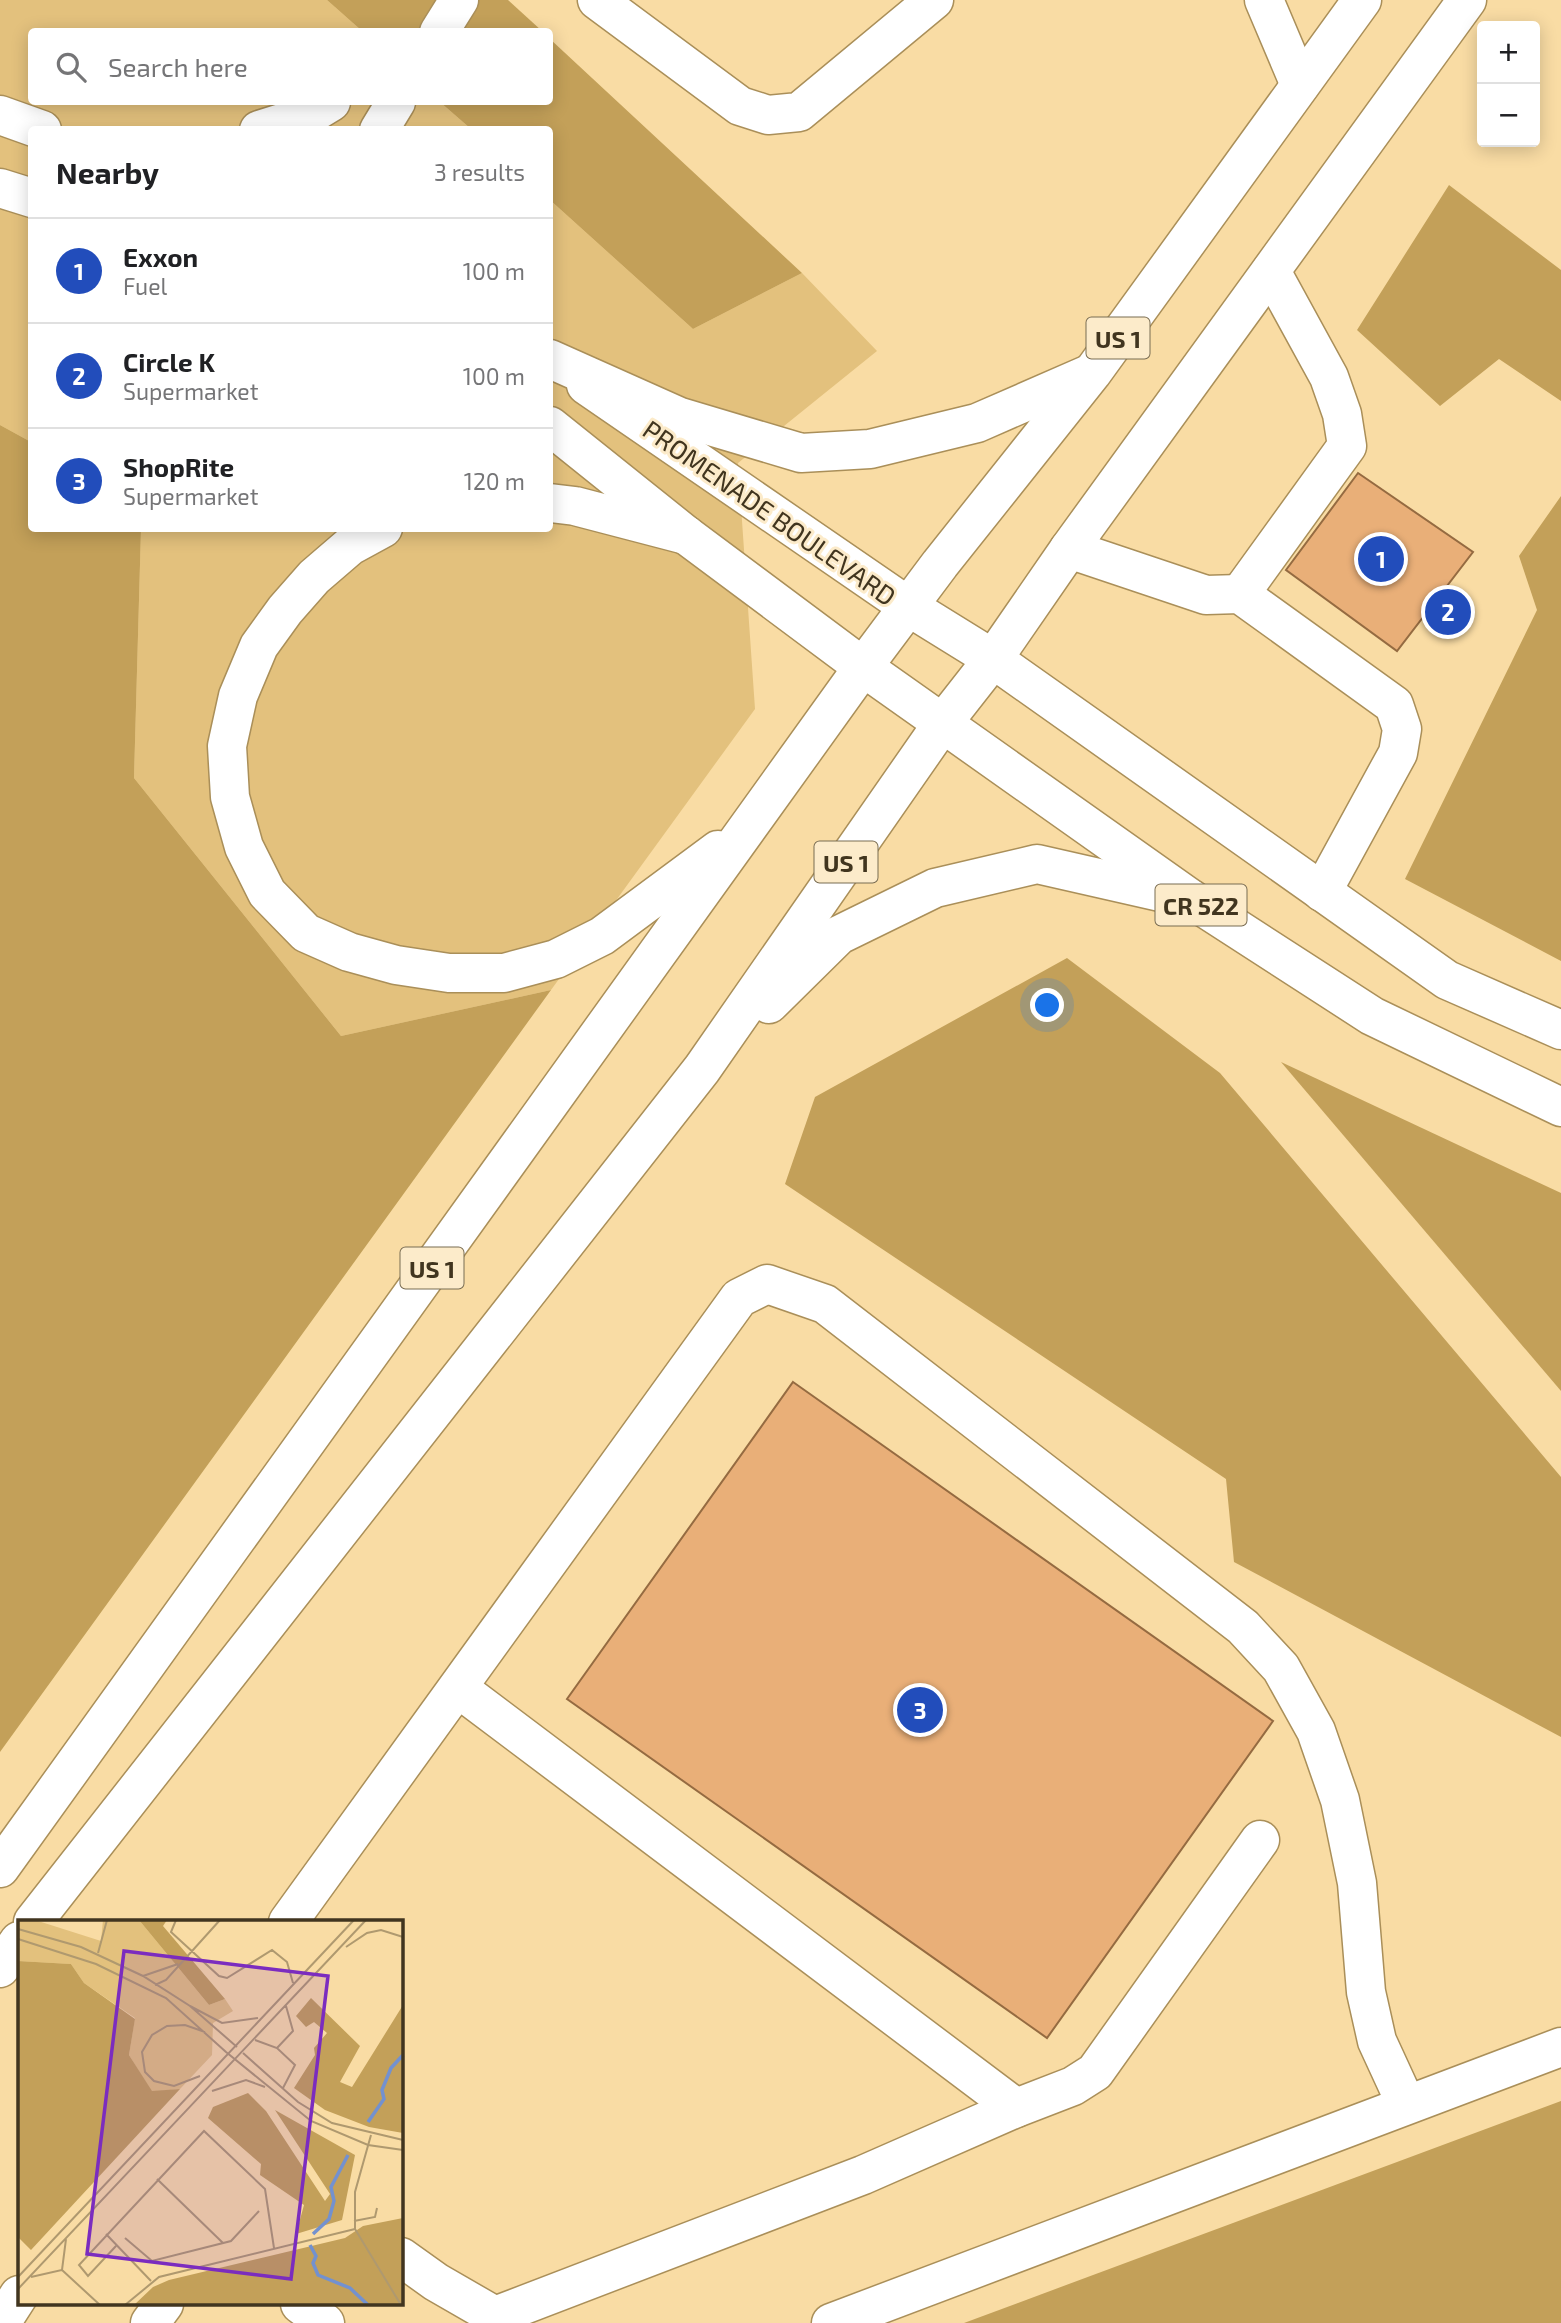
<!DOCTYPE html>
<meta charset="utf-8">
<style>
:root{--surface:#fff;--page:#f2f2f2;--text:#202124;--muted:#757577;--line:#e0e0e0;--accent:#224dbb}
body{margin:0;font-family:"Exo 2",sans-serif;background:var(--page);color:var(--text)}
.controls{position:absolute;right:21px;top:21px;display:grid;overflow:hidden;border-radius:7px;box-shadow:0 4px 18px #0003}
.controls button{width:63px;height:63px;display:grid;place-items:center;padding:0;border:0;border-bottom:2px solid var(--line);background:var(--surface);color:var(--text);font:35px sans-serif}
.you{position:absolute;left:1048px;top:1006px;width:24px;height:24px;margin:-18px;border:5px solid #fff;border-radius:50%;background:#1a73e8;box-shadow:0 0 0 10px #1a73e833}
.badge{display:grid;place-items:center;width:46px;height:46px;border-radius:50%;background:var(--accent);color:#fff;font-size:23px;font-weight:700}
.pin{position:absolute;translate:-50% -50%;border:4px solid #fff;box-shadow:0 2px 7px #0006}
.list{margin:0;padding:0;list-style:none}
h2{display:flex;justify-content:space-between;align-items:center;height:91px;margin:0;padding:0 28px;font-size:30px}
h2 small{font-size:23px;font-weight:400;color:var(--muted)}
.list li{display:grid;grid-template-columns:46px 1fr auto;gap:21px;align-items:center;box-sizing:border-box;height:105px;padding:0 28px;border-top:2px solid var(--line)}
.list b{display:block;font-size:26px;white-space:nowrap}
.list p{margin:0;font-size:23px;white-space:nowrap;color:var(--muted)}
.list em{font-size:23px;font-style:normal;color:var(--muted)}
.icon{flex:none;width:38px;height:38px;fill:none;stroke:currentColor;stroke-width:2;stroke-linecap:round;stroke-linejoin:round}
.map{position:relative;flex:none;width:1561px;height:2323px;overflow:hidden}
.search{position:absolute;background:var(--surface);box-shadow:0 4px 18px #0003;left:28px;top:28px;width:525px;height:77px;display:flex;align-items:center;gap:18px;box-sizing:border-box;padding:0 24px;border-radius:7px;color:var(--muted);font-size:26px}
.panel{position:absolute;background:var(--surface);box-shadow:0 4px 18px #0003;left:28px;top:126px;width:525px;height:406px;border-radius:7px}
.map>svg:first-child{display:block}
</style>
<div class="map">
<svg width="1561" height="2323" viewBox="0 0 1561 2323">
<rect width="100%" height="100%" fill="#f9dca4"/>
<!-- green -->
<g fill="#e3c17d">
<polygon points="0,0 327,0 362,31 32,32 32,102 440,102 471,129 32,130 31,442 0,425"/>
<polygon points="550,200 693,329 802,273 877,351 738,463 755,709 551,990 341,1036 134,778 141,529 550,528"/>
</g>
<!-- forest -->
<g fill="#c3a059">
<polygon points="327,0 508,0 542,31 362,31"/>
<polygon points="550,39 802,273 693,329 550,200 550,130 471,129 440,102 550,102"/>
<polygon points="1449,185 1561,270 1561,401 1499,359 1440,406 1357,330"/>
<polygon points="0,425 31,442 32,528 141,529 134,778 341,1036 551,990 0,1752"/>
<polygon points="1561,496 1561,961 1405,879 1537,610 1519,556"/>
<polygon points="1067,958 1220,1073 1561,1477 1561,1737 1234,1562 1226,1479 785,1184 815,1097"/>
<polygon points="1281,1062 1561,1193 1561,1391"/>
<polygon points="1561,2101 1561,2323 964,2323"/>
</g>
<!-- building -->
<g fill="#e9af78" stroke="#956b41" stroke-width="2">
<polygon points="1358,473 1473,552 1397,651 1286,570"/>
<polygon points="793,1382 1273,1721 1047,2038 567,1699"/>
</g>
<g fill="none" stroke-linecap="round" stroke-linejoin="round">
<defs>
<g id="minor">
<polyline points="597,0 740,106 768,115 799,112 934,0"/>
<polyline points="1264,0 1300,85"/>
<polyline points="439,32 459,0"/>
<polyline points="0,115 42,130"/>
<polyline points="259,130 313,113 331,102"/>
<polyline points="379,130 396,102"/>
<polyline points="0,188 32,198"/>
<polyline points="586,385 909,607 993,659"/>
<polyline points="550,426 686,535 863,667"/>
<polyline points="1069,549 1206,595 1240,594 1394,705 1402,729 1398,753 1322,892"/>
<polyline points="1240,594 1347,446 1342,414 1329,377 1271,271"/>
<polyline points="458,1688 1016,2108"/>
<polyline points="288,1922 739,1298 767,1284 825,1304 1243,1627 1281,1668 1316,1731 1340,1800 1357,1883 1366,1992 1377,2041 1406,2104"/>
<polyline points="401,2257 436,2282 495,2316 863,2175 1016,2108 1073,2086 1095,2072 1260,1840"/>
<polyline points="300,2304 325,2323"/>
<polyline points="1,2323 19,2295"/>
<polyline points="150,2323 164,2304"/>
<polyline points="831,2323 1561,2047"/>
</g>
<g id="major">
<polyline points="993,659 1447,980 1561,1030"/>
<polyline points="863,667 1191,899 1372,1016 1561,1107"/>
</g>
<g id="highway">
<polyline points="550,359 680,417 801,453 870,449 977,423 1087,375"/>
<polyline points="550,503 575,506 686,535"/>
<polyline points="383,528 350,546 314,577 285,610 259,646 238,696 227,746 230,797 244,847 267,893 306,933 349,952 396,965 449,973 504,973 556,959 602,936 718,850"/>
<polyline points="769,1004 839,935 935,888 1037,864 1191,899"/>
<polyline points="0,1868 863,667 940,564 1092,373 1362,0"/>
<polyline points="33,1922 702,1069 942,724 993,659 1069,549 1467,0"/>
<polyline points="0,1968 19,1941"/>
</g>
</defs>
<!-- minor casing -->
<use href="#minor" stroke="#aa8f59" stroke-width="41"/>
<!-- major casing -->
<use href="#major" stroke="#aa8f59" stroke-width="41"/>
<!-- highway casing -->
<use href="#highway" stroke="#aa8f59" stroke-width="41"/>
<!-- minor -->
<use href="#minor" stroke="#fff" stroke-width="38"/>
<!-- major -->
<use href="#major" stroke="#fff" stroke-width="38"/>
<!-- highway -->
<use href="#highway" stroke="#fff" stroke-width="38"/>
</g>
<g text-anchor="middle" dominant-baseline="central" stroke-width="6" stroke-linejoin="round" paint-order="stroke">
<!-- shield labels -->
<g fill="#fcebca" stroke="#796c52" stroke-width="2">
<rect x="1086.5" y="317.5" width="63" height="41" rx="5"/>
<rect x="814.5" y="841.5" width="63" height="41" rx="5"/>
<rect x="1155.5" y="884.5" width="91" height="41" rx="5"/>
<rect x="400.5" y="1247.5" width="63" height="41" rx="5"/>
</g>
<g font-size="24" font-weight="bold" fill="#41351f">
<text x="1118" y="338">US 1</text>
<text x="846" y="862">US 1</text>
<text x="1201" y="905">CR 522</text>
<text x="432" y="1268">US 1</text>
</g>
<!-- street labels -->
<g font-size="26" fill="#41351f" stroke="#fcebca">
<text transform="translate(770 512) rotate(35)">PROMENADE BOULEVARD</text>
</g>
</g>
<!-- overview -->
<g transform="translate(18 1920)">
<rect width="385" height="385" fill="#f9dca4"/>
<path d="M 0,0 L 17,0 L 83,21 L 85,0 L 121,0 L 191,85 L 207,79 L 215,91 L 195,103 L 194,135 L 162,169 L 134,172 L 111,135 L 117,98 L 66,63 L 53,44 L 0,41 Z" fill="#e3c17d"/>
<path d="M 121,0 L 149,0 L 145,6 L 207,79 L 191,85 ZM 0,41 L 53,44 L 66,63 L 117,99 L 111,135 L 134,171 L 162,169 L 13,330 L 0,317 ZM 293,78 L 342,126 L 322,162 L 334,167 L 385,85 L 385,213 L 351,207 L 307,190 L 276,168 L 297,135 L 296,128 L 309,113 L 296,102 L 288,107 L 278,96 ZM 230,173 L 248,191 L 307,281 L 312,274 L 257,190 L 337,235 L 324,300 L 278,314 L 286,285 L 242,255 L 243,244 L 190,198 L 195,187 ZM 385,298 L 385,385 L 116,385 L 135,367 L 151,360 L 327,318 L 345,306 Z" fill="#c3a059"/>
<path fill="none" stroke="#7391cf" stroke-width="3.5" d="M 350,202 L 366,179 L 364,170 L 373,148 L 385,135M 295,314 L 311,299 L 316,281 L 313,267 L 330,235M 292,325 L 298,336 L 295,343 L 300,355 L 332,368 L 350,385"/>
<path fill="none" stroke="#af996f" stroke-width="2" d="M 158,0 L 153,12 L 201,56 L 209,58 L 254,30 L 269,42 L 275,63M 0,9 L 63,27 L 125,56 L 172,86 L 219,127M 0,19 L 78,44 L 148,78 L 208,132M 328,27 L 349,13 L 363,10 L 385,17M 80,33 L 89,0M 125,56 L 160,44M 137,65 L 148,60 L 202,0M 172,86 L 204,103 L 240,98M 237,120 L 259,128 L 277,145 L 265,168M 259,128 L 275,111 L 268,86M 208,132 L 293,201 L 350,225 L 385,230M 225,133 L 280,182 L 314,203 L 385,220M 182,156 L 156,166 L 136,161 L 127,152 L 124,132 L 134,115 L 149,106 L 167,105 L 187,112M 194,171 L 228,160 L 247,167M 353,215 L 337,272 L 337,309 L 383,385M 139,259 L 205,323M 336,301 L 357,297 L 359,288M 88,314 L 133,361M 107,318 L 134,341 L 213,321 L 241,291M 98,326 L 70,356 L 61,345 L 186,211 L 247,269 L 256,328M 44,350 L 82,385M 0,357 L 336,0M 13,357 L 44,350 L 48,319M 0,369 L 348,0M 107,385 L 141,357 L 337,309"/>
<path fill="#7b2cbf" fill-opacity="0.15" stroke="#7b2cbf" stroke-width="3.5" d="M 106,31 L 310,56 L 273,359 L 69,334 Z"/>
<rect width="385" height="385" fill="none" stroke="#41351f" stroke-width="3.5"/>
</g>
</svg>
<div class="controls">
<button>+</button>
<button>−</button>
</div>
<div class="you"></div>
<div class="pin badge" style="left:1381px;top:559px">1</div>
<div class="pin badge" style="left:1448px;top:612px">2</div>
<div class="pin badge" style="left:920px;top:1710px">3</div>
<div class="search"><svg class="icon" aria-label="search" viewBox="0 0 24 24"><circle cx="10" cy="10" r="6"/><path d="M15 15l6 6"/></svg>Search here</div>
<section class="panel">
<h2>Nearby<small>3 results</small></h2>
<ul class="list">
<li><span class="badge">1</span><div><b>Exxon</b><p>Fuel</p></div><em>100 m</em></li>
<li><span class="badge">2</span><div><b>Circle K</b><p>Supermarket</p></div><em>100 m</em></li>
<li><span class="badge">3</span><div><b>ShopRite</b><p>Supermarket</p></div><em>120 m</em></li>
</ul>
</section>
</div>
